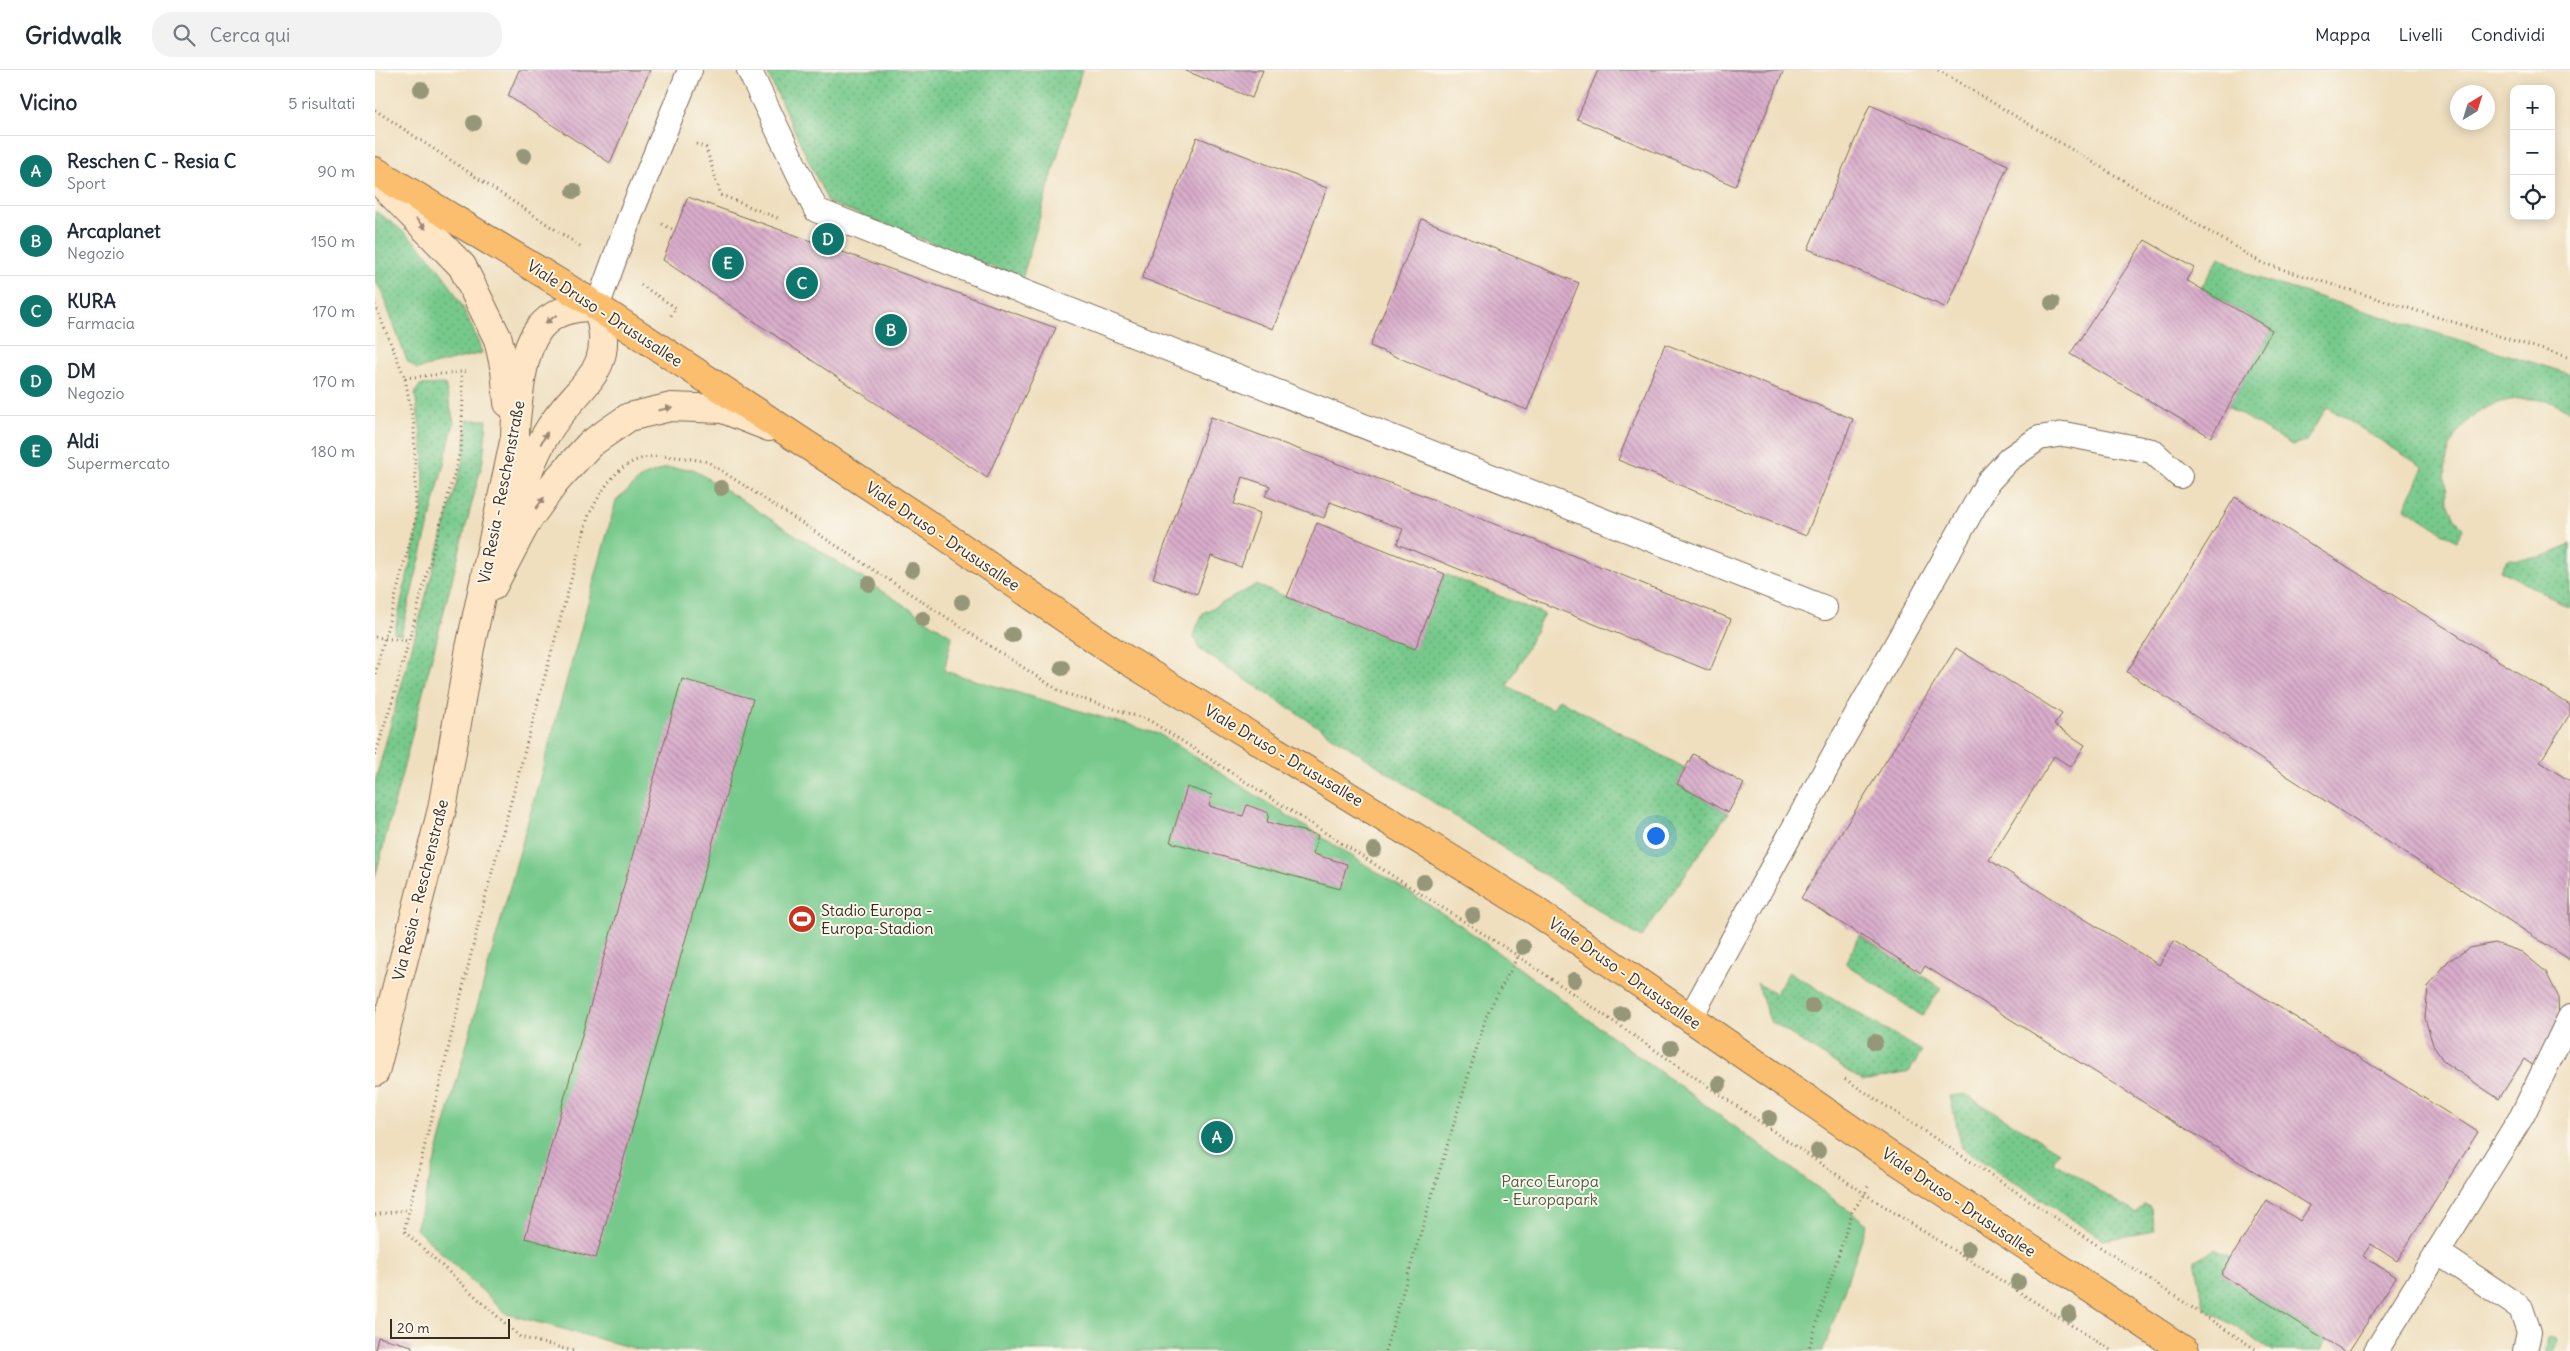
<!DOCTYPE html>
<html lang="it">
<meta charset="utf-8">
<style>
:root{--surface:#fff;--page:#f2f2f3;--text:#1f2937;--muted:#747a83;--line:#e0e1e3;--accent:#0f766e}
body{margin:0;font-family:Delius,sans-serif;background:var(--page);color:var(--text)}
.controls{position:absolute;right:15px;top:15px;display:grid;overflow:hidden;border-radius:10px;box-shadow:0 2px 12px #0003}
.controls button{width:45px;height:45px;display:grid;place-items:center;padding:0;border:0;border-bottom:1px solid var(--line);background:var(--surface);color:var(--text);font:25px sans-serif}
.compass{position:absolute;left:2075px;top:15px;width:45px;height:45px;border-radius:50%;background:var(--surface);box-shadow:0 2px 12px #0003;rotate:38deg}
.scale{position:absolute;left:15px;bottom:12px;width:120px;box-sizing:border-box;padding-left:5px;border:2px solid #3b2a1e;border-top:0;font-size:14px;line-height:18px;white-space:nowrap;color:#3b2a1e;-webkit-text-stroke:4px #fbf7ec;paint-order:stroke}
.you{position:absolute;left:1280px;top:765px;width:18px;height:18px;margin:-12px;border:4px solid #fff;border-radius:50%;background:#1a73e8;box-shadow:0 0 0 8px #1a73e833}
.badge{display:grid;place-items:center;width:32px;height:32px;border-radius:50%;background:var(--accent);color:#fff;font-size:16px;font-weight:700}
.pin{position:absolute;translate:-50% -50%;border:2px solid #fff;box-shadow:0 1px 5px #0006}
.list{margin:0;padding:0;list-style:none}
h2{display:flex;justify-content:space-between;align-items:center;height:65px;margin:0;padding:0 20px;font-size:21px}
h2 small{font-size:16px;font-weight:400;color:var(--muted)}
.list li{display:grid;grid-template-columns:32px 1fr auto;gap:15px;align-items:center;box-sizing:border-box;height:70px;padding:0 20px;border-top:1px solid var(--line)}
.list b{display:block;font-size:19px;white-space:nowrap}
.list p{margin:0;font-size:16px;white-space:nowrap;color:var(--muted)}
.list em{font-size:16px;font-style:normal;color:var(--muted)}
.icon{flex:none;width:28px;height:28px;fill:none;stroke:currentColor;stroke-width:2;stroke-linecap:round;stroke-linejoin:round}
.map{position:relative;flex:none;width:2195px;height:1281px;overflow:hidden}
header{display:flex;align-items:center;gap:30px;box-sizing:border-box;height:70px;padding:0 25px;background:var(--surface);border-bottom:1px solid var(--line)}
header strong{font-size:24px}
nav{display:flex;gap:28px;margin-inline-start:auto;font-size:18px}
.search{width:350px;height:45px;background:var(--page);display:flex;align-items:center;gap:12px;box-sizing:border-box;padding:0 18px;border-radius:20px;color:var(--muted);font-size:19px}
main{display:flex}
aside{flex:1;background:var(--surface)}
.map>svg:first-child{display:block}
</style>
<header>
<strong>Gridwalk</strong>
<div class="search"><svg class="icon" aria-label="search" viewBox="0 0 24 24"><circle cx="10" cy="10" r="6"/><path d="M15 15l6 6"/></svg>Cerca qui</div>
<nav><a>Mappa</a><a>Livelli</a><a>Condividi</a></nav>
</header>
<main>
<aside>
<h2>Vicino<small>5 risultati</small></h2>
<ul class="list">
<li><span class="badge">A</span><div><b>Reschen C - Resia C</b><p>Sport</p></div><em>90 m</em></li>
<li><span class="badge">B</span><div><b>Arcaplanet</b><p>Negozio</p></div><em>150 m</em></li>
<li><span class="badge">C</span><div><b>KURA</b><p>Farmacia</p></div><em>170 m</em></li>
<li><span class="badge">D</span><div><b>DM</b><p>Negozio</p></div><em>170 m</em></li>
<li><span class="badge">E</span><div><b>Aldi</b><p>Supermercato</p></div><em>180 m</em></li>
</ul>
</aside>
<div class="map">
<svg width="2195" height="1281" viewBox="0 0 2195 1281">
<defs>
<pattern id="grass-dots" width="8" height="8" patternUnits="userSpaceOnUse" patternTransform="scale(1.25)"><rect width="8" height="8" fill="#76c98b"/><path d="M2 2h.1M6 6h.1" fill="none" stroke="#62a371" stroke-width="1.8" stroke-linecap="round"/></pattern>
<pattern id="building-back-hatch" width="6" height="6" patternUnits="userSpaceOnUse" patternTransform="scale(1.25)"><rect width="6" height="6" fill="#d9adcc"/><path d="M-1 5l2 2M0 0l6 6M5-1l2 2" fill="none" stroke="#b18da5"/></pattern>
</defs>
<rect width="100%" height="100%" fill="#fbf7ec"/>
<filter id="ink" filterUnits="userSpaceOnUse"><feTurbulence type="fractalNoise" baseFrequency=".02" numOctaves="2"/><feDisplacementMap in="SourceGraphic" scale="10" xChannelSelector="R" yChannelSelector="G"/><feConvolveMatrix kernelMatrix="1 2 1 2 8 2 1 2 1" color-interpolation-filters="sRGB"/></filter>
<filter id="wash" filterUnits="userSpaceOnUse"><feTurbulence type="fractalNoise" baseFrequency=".0096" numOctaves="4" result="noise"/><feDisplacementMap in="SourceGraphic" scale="20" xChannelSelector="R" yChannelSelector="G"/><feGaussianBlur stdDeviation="1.12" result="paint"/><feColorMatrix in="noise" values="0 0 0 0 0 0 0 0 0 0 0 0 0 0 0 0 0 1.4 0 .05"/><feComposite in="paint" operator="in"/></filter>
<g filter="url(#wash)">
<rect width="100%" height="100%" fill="#efdfbf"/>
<!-- grass -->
<g fill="url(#grass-dots)" stroke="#587a54">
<polygon points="391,0 707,0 647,209 453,132"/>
<path d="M 0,141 C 56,177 85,221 107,283 L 42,299 L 32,291 L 6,220 L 0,211 Z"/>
<path d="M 1844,187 L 1879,207 L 2195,304 L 2195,342 C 2188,338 2179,332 2171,331 C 2117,319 2064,356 2071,414 C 2072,422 2072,432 2076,440 C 2079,447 2084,453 2088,459 L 2081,471 L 2030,438 L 2048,397 L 1952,337 L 1931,371 L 1917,375 L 1853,337 L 1897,260 L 1826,218 Z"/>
<polygon points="70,314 79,353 26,565 19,563 48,437 49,387 40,323 45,315"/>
<polygon points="93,350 112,350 108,390 0,808 0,712 88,390"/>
<path d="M 2195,474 L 2195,537 L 2125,500 L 2133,489 C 2154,491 2177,486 2195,474 Z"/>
<polygon points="1070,504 1169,544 1132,616 1177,639 1184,629 1310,698 1302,714 1353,743 1266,868 824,579 818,565 828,543 881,515 1040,578"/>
<polygon points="1484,865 1566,918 1547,946 1471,894"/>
<polygon points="1414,902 1547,981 1534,1002 1488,1011 1395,951 1382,913 1400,924"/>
<polygon points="1590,1024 1684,1082 1678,1092 1761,1143 1769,1134 1776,1138 1779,1161 1729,1170 1587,1078 1575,1026"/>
<polygon points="1840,1179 1856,1188 1846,1204 1952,1270 1946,1281 1898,1281 1829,1237 1820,1190"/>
<polygon points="2173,1268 2182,1270 2180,1281 2171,1281"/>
</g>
<!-- park -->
<polygon fill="#76c98b" stroke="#587a54" points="291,398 318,399 577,566 569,601 784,664 1084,854 1492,1154 1448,1281 269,1281 132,1244 41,1159 241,431 267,407"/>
<g id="blocks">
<!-- building -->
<g fill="url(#building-back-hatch)">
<polygon points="144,0 275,0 235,93 133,26"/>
<polygon points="809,0 888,0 877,28"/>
<polygon points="1223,0 1409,0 1360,116 1202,49"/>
<polygon points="1495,35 1633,95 1572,238 1433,179"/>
<polygon points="822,67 952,118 898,259 767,208"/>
<polygon points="313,127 681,258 612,408 288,190"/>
<polygon points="1047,149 1204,213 1152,340 995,276"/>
<polygon points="1770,170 1819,198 1811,210 1897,260 1836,367 1695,284"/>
<polygon points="1290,274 1478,349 1431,466 1243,390"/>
<polygon points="836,347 1042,423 1356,549 1335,601 1022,474 1028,459 955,432 949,448 890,426 895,416 868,407 859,434 885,443 866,497 836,486 822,524 778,508"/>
<polygon points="1860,427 2195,635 2195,644 2165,692 2195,711 2195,890 1752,602"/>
<polygon points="942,453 1070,504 1040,579 912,527"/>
<polygon points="1581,578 1687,644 1679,655 1710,675 1696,697 1679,686 1614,790 1784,895 1799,871 2103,1062 2022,1191 1996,1174 1988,1186 2021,1207 1974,1281 1969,1281 1846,1204 1892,1130 1925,1151 1935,1136 1550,896 1546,903 1426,828"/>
<polygon points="307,609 378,629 221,1188 150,1168"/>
<polygon points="1318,684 1369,714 1353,743 1302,714"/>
<polygon points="812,717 837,725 834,736 868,746 872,735 894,743 892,752 943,765 938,784 972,794 965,819 795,772"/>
<polygon points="2120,873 2147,882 2171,902 2183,926 2184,953 2163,999 2149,989 2124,1029 2069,992 2058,975 2050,948 2053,917 2073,891 2095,878"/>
<polygon points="3,1267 37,1276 36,1281 0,1281"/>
</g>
</g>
</g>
<g filter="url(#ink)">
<use href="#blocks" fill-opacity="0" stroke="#7a6956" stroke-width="1"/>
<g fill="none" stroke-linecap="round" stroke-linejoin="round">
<defs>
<g id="service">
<polyline points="374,0 441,140 1450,538"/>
<polyline points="222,237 257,141 315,0"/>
<polyline points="1315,948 1461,681 1613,412 1634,389 1664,368 1689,364 1777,381 1805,406"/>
<polyline points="2062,1182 2146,1238 2154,1262 2150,1281"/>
<polyline points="2001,1281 2147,1046 2195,947"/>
</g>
<g id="secondary">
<polyline points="0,107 87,196 123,269 130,300 133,333"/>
<path d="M 139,444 C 147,417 156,390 170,366 C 199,314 245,306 222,237"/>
<polyline points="118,516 152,451 181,411 215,374 254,347 296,337 348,339 394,357"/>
<path d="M 0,1002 L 67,739 L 95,578 L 140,367 C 140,350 143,334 145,317 C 152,268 165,235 222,237"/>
</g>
<g id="primary">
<polyline points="0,101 212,230"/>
<polyline points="222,237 560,459 739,582 1159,840 1506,1080 1810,1281"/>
</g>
</defs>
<!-- service casing -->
<use href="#service" stroke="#7a6956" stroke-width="26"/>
<!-- secondary casing -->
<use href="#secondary" stroke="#7a6956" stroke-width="30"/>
<!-- primary casing -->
<use href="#primary" stroke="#7a6956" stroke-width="30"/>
<!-- path -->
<g stroke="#7a6956" stroke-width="3" stroke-dasharray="1 4" stroke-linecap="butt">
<polyline points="1563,0 1887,193 2195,288"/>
<polyline points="0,40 208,178"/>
<polyline points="321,74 331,78 346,125 405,149"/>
<polyline points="287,154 299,160"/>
<polyline points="266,215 301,238 296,246"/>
<polyline points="0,235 30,308 39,356 41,448 0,605"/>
<polyline points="30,308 94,301"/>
<polyline points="0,567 33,571"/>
<polyline points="0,685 20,622 86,378 88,325 86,302"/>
<polyline points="1470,1009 1883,1281"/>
<polyline points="0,1145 34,1139"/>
<path d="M 198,1281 L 145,1267 L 29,1161 L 107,839 L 213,447 C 244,384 266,379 333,392 L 686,622 L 774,650 L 1143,886 L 1490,1124 L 1737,1281"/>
<polyline points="1010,1281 1112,944 1143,886"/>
<polyline points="1433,1281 1477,1142 1490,1124 1494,1114"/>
</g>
<!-- service -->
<use href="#service" stroke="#fff" stroke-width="24"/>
<!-- secondary -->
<use href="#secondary" stroke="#fde5c5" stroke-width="28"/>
<!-- primary -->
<use href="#primary" stroke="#fbbe6e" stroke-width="28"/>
</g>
<!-- trees -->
<g fill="#969679">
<circle cx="46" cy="19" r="8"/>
<circle cx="99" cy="53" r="8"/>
<circle cx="149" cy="86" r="8"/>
<circle cx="199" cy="121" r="8"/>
<circle cx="1677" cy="233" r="8"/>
<circle cx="346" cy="418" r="8"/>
<circle cx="537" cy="500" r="8"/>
<circle cx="494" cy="514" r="8"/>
<circle cx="587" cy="532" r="8"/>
<circle cx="548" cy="549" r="8"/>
<circle cx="637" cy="565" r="8"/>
<circle cx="687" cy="598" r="8"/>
<circle cx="999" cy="780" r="8"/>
<circle cx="1049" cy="812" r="8"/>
<circle cx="1098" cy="845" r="8"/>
<circle cx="1148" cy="877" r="8"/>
<circle cx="1199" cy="910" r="8"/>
<circle cx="1437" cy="936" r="8"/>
<circle cx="1247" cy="944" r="8"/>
<circle cx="1500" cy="972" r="8"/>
<circle cx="1296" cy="978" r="8"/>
<circle cx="1344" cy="1014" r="8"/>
<circle cx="1394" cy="1048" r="8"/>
<circle cx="1443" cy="1081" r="8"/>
<circle cx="1593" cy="1179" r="8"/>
<circle cx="1643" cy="1212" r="8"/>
<circle cx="1694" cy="1244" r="8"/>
</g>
<!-- one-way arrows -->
<defs><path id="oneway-solid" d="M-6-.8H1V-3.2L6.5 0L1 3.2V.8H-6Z" transform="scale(1.25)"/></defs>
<g fill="#9c8872">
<use href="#oneway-solid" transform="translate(46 154) rotate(46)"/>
<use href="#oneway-solid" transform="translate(176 249) rotate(145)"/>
<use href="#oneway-solid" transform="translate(290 339) rotate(-11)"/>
<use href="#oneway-solid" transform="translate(169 368) rotate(-61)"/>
<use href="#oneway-solid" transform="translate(165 433) rotate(-54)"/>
</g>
</g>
<!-- icons -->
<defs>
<symbol id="stadium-disc" viewBox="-11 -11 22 22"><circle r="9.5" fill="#c8321e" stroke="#fbf7ec"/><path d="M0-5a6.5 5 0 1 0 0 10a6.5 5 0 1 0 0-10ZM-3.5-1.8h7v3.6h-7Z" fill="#fff"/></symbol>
</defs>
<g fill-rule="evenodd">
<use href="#stadium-disc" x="411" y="833" width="32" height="32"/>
</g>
<g text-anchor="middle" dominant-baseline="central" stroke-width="4" stroke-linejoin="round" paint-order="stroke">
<!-- street labels -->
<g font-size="16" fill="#3b2a1e" stroke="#fbf7ec">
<text transform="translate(230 243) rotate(33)">Viale Druso - Drususallee</text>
<text transform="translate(126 422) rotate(-79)">Via Resia - Reschenstraße</text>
<text transform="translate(568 466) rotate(34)">Viale Druso - Drususallee</text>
<text transform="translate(909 685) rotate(31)">Viale Druso - Drususallee</text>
<text transform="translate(45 820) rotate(-76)">Via Resia - Reschenstraße</text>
<text transform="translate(1250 903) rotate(35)">Viale Druso - Drususallee</text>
<text transform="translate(1584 1132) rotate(34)">Viale Druso - Drususallee</text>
</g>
<!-- poi labels -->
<g font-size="16" fill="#3b2a1e" stroke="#fbf7ec" text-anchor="start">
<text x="446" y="840">Stadio Europa -<tspan x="446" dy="18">Europa-Stadion</tspan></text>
</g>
<!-- park labels -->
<g font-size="16" fill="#4d5a3f" stroke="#fbf7ec">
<text x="1175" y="1111">Parco Europa<tspan x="1175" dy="18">- Europapark</tspan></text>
</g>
</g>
</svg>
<div class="controls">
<button>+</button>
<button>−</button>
<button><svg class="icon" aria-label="locate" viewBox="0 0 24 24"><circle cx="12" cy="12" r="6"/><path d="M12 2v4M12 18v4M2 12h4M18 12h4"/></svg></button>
</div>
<svg class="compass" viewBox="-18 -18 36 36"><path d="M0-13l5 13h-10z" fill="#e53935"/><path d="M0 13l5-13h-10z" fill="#747a83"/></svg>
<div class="scale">20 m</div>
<div class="you"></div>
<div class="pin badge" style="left:842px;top:1067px">A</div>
<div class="pin badge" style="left:516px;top:260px">B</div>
<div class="pin badge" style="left:427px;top:213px">C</div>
<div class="pin badge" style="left:453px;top:169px">D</div>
<div class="pin badge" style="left:353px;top:193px">E</div>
</div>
</main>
